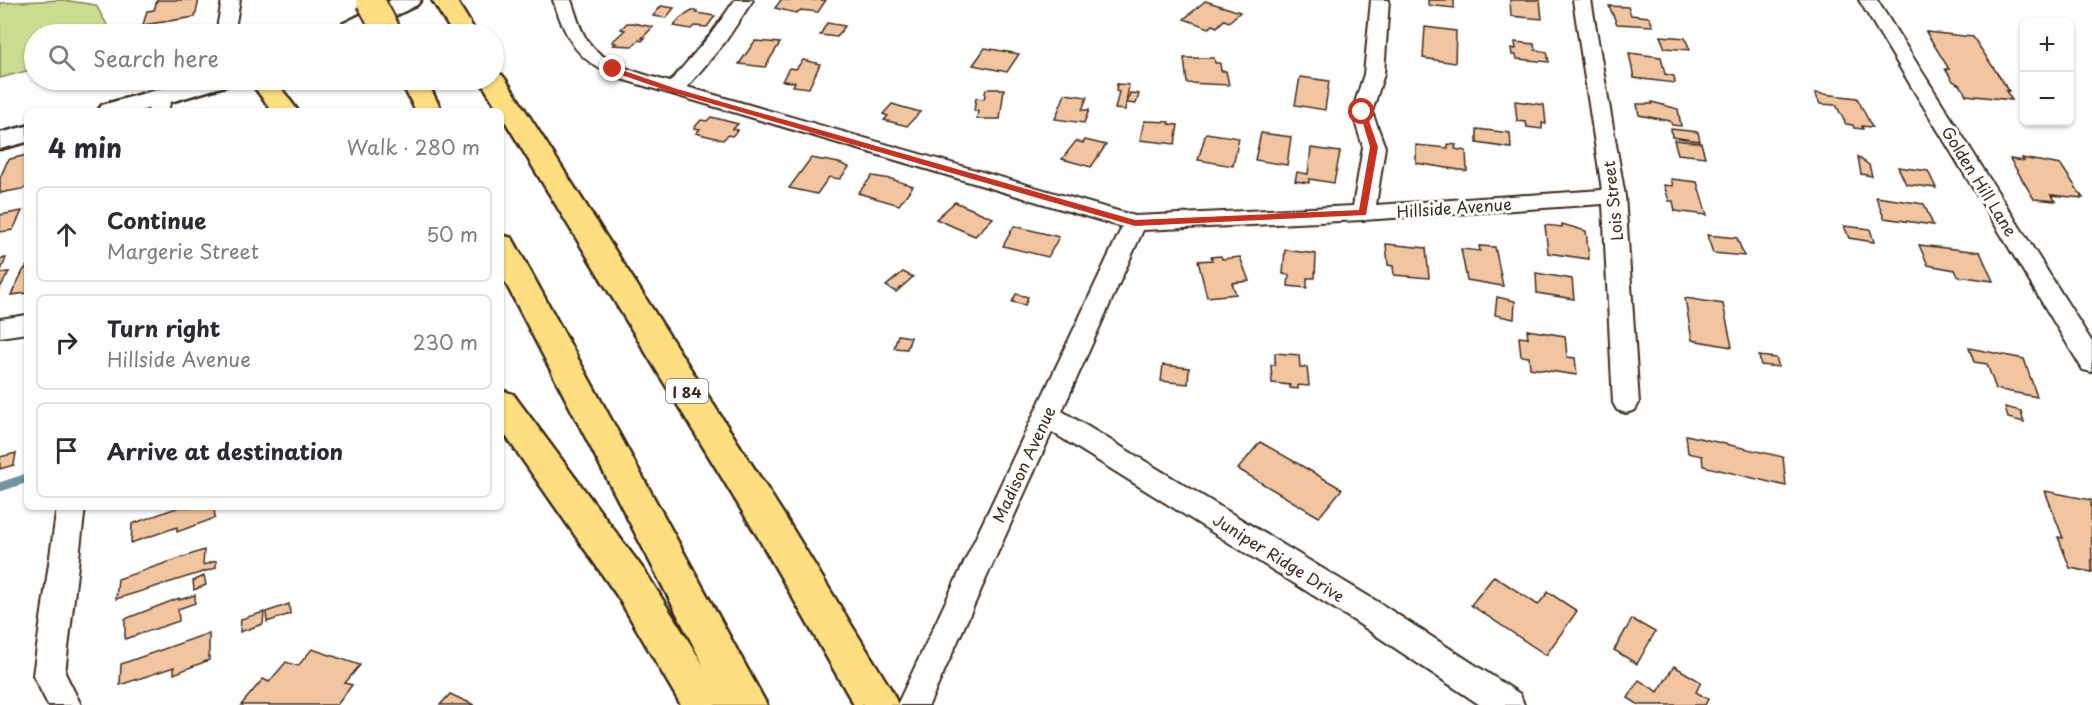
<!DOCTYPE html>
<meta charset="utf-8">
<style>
:root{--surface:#fff;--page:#f2f2f3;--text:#2b2b33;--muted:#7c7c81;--line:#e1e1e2}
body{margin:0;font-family:"Playpen Sans",sans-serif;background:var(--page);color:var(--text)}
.controls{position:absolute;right:18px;top:18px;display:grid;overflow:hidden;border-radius:9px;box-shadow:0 2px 4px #0004}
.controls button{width:54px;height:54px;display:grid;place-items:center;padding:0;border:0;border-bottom:2px solid var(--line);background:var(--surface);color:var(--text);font:30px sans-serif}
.stop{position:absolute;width:18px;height:18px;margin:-14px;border:4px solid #c8321e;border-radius:50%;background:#fff}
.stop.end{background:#c8321e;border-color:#fff;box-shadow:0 2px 6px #0008}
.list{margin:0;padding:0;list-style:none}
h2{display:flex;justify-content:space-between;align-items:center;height:78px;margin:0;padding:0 24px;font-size:26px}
h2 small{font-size:20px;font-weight:400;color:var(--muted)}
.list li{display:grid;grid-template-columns:39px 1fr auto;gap:18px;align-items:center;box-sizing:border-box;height:96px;margin:0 12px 12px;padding:0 12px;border:2px solid var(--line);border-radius:9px}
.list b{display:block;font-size:22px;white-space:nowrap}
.list p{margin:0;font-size:20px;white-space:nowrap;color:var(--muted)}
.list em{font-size:20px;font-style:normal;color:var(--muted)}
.icon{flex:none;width:33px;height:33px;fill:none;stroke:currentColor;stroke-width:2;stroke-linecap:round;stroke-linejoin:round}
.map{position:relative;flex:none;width:2092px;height:705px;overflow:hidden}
.search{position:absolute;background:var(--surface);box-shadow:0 2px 4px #0004;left:24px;top:24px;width:480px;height:66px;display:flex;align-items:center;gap:15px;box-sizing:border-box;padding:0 21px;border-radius:33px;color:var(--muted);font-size:22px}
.panel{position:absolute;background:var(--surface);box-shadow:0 2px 4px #0004;left:24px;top:108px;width:480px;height:402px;border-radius:9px}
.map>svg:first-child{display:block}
</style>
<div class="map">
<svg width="2092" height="705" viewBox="0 0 2092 705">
<rect width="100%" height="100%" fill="#fff"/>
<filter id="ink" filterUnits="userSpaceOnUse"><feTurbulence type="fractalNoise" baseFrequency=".0167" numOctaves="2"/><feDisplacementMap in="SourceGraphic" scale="12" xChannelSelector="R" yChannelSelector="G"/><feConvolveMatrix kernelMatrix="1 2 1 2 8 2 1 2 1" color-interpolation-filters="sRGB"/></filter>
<g filter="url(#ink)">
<!-- green -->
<polygon fill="#cbdb8f" stroke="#838256" stroke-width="1.5" points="62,0 96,5 112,34 34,34 34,69 0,78 0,3"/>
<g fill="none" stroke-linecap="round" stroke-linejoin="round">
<!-- stream -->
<polyline stroke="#7294a1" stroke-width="9" points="0,487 27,478"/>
</g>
<!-- building -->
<g fill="#f2c5a1" stroke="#3b2a1e" stroke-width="1.5">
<polygon points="157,0 199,0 195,17 143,25 147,11 154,10"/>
<polygon points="781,0 826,0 818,12 801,10 796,13 775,8"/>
<polygon points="1428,0 1454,0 1454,8 1428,5"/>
<polygon points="1510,0 1540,0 1542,19 1511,16"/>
<polygon points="1205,1 1221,6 1240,12 1229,22 1224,20 1217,27 1213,25 1209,28 1184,19"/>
<polygon points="661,6 674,8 666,18 653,16"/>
<polygon points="1609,6 1628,7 1631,15 1649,17 1653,26 1617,24"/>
<polygon points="692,11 697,11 696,13 715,16 707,27 694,26 691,29 674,26 680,18"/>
<polygon points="627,23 633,23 653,27 642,38 645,38 642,41 639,40 632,46 613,45 616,43 612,42 625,30 621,29"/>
<polygon points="827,23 845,26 837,37 820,35"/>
<polygon points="1425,27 1456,31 1455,63 1423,58"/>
<polygon points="1926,32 1973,37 2009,91 2006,91 2012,100 1966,95 1961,86 1953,81 1945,69 1949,69"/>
<polygon points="1660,36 1685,38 1690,50 1665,48"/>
<polygon points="755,41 780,43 765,67 739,64"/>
<polygon points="1515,42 1534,44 1535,50 1547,52 1549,62 1517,59 1516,55 1512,55 1511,48 1516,49"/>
<polygon points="985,48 1019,54 1007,72 973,65"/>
<polygon points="1629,53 1661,57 1665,74 1674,76 1675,83 1634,78"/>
<polygon points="1184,58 1214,58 1215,63 1220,63 1221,71 1226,71 1229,85 1187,83"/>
<polygon points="803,60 820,64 809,88 793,86 795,82 782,81 789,68 796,69"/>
<polygon points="1300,77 1329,81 1325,110 1295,105"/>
<polygon points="1117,84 1129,85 1125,110 1115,109 1119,92 1116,91"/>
<polygon points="986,89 1004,89 1000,119 977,119 978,111 974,111 976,98 984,99"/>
<polygon points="1130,93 1139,94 1136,104 1127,103"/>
<polygon points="1815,93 1857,98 1872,127 1862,126 1863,129 1854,128 1853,125 1846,124 1836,105 1820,104"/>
<polygon points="1065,94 1087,97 1082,110 1089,110 1084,123 1055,119"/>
<polygon points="1515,101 1544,105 1546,124 1542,123 1542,129 1527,127 1526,122 1517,121"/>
<polygon points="1652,102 1678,109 1681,126 1672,125 1670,121 1639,115 1637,104 1652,104"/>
<polygon points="892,104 902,107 920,112 907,126 884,120 888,116 883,114"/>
<polygon points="711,117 738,124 733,129 738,130 732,136 728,135 723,140 696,133 700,129 694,128 701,120 707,121"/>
<polygon points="1144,121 1169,122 1169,124 1178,125 1175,144 1140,140"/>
<polygon points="1477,129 1510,133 1511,148 1477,143"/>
<polygon points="1671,129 1698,132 1700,141 1672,137"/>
<polygon points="1206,133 1239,138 1233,166 1198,160"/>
<polygon points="1261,133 1291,137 1287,165 1255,160"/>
<polygon points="1085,140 1106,145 1091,167 1062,159 1076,141 1083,143"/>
<polygon points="1674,140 1701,143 1705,157 1678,154"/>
<polygon points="1448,144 1456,145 1455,149 1466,151 1467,171 1416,163 1416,145 1448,148"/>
<polygon points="1311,148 1340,152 1334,183 1309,179 1309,183 1295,181 1297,172 1308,174"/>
<polygon points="27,155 27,188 0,193 0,178 7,162 10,159"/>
<polygon points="1858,157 1869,165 1872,176 1861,174"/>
<polygon points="811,158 839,163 849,167 840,179 829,177 817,194 789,188"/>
<polygon points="2022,158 2061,165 2083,198 2051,195 2056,201 2034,199 2010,159 2024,161"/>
<polygon points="1898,167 1928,171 1936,188 1906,184"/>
<polygon points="872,176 891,179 913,186 899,205 858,193"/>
<polygon points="1671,179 1697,182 1707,215 1675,211 1673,201 1669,201 1664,185 1673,186"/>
<polygon points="1876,197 1924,204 1933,225 1884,218"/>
<polygon points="955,202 993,218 975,236 936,219"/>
<polygon points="22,211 13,230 0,232 0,215"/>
<polygon points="1562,224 1586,231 1589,259 1548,253 1545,225 1562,227"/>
<polygon points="1014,226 1059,237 1048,257 1003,246"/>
<polygon points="1844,226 1870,229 1874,242 1849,238"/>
<polygon points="1707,235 1737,238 1744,256 1713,253"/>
<polygon points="1386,244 1426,248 1429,278 1394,275 1393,266 1388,265"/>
<polygon points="1919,245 1980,252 1993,281 1958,276 1955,270 1928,265"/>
<polygon points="1479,246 1495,247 1503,286 1467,280 1461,249 1480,251"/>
<polygon points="1285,250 1316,254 1315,278 1307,278 1307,288 1288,286 1289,275 1283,274"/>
<polygon points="1221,256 1222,259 1240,257 1249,281 1232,283 1236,294 1207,297 1198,261 1212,260 1211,257"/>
<polygon points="6,258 0,273 9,272 0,288 0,259"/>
<polygon points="27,266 27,293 11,295 23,271"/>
<polygon points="903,272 913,277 896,292 886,286"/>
<polygon points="1536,273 1572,279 1574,299 1537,293"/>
<polygon points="1016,294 1028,297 1025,305 1012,302"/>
<polygon points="1497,297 1515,301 1514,319 1495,315"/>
<polygon points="1685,298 1723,304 1732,347 1692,340"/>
<polygon points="1527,330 1565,336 1567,357 1575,358 1577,375 1530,368 1529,357 1521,356 1519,337 1528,338"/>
<polygon points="898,335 911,337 907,349 894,348"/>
<polygon points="1969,348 2024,359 2037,397 1996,389 1987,364 1974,362"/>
<polygon points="1275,353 1299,355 1300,367 1307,367 1309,386 1298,385 1298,389 1290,388 1290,385 1272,383 1271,365 1275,365"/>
<polygon points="1759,356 1776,358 1779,367 1761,365"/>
<polygon points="1163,365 1189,368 1188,384 1161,381"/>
<polygon points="2005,407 2021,411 2024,422 2008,418"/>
<polygon points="1686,435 1783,457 1786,486 1703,466 1702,456 1688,453"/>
<polygon points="1260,442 1342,489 1319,517 1238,469"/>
<polygon points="16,453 14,465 0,469 0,457"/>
<polygon points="2045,491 2091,500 2092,572 2070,568 2058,537 2063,538"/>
<polygon points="179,507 214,507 215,518 177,532 177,527 131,543 132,524"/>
<polygon points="204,550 203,565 216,561 216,568 116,599 118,579"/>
<polygon points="204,576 206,585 194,590 193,581"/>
<polygon points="1494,576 1538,605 1548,592 1577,611 1546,655 1471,605"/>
<polygon points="195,595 195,603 178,609 179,621 125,639 125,619 179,598 179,600"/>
<polygon points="289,604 290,614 267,622 266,612"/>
<polygon points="264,612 263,624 240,632 241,619"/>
<polygon points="1632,619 1655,632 1637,664 1614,650"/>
<polygon points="209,633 209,660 174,674 174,667 120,685 121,664"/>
<polygon points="312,649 360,665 345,683 352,685 337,705 241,705 263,679 269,682 286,662 298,666"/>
<polygon points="1674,666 1701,682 1696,692 1708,699 1705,705 1639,705 1628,698 1639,680 1658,692"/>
<polygon points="450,694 474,705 440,705"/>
</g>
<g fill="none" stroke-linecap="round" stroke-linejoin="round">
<defs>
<g id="street">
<polygon points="222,0 240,0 234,34 216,34"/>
<path d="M 553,0 L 571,0 C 576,13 579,28 587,40 C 603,65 643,74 670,82 L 711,34 L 735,0 L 753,0 L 725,42 L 687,87 L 1135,216 L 1353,206 L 1363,147 L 1352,112 L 1364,74 L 1371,0 L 1389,0 L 1384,74 L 1372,112 L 1385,147 L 1376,205 L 1602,190 L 1573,0 L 1591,0 L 1625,196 L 1639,403 L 1635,410 L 1626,413 L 1617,410 L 1613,403 L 1603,204 L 1363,220 L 1143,230 L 1062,411 L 1378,602 L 1520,694 L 1524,705 L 1480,705 L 1356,622 L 1052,432 L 929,705 L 897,705 L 1122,227 L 621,79 C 577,61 568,43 553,0 Z"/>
<polygon points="1859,0 1877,0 2092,342 2092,372 2083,370"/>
<polygon points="162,90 169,92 172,96 168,111 148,111 155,92"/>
<polygon points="27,315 27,333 0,337 0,319"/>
<polygon points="57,507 85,507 65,673 81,705 48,705 33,675"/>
</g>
<g id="secondary">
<polygon points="391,0 421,0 417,5 359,34 329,34 332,29"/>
<polygon points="192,80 232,80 228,85 140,111 98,111 102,105"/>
<polygon points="27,126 27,142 0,149 0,133"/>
</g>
<g id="highway">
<polygon points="432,0 456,0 477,34 453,34"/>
<polygon points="494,72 502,75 506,80 784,515 892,691 898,705 854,705 758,537 480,80 494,80"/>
<polygon points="249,80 275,80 298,111 272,111"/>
<polygon points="400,80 426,80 442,111 416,111"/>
<polygon points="501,235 512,238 516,245 767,705 681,705 618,597 501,429 501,390 513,394 646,573 704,666 501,274"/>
</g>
</defs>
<!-- street casing -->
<use href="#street" stroke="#3b2a1e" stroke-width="4"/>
<!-- secondary casing -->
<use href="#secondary" stroke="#3b2a1e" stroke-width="5"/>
<!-- highway casing -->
<use href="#highway" stroke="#3b2a1e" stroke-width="5"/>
<!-- street -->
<use href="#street" fill="#fff" fill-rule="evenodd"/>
<!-- secondary -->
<use href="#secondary" fill="#fff" fill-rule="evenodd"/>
<!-- highway -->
<use href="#highway" fill="#fedf80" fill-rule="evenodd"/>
<defs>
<polyline id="highway-bridge" points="370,0 388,34"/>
</defs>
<!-- highway-bridge casing -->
<use href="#highway-bridge" stroke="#3b2a1e" stroke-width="31" stroke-linecap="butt"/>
<!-- highway-bridge -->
<use href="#highway-bridge" stroke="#fedf80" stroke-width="27"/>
</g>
</g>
<!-- route -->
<polygon fill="#c8321e" points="613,67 677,89 1135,220 1359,210 1370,147 1359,110 1366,112 1378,147 1366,215 1135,226 671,92 610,71 609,69"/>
<g text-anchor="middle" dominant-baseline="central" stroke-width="6" stroke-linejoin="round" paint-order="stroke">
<!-- shield labels -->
<rect fill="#fff" stroke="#766a62" stroke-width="1.5" x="666" y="379" width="42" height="24" rx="4.5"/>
<g font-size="15" font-weight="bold" fill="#3b2a1e">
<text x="687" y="391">I 84</text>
</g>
<!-- street labels -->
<g font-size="16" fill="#3b2a1e" stroke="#fff">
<text transform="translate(1980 181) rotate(58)">Golden Hill Lane</text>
<text transform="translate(1612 201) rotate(-96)">Lois Street</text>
<text transform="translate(1454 207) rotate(-4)">Hillside Avenue</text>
<text transform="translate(1023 464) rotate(-65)">Madison Avenue</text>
<text transform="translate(1279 557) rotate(32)">Juniper Ridge Drive</text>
</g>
</g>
</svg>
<div class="controls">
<button>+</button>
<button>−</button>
</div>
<div class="stop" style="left:1362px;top:112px"></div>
<div class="stop end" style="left:613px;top:69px"></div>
<div class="search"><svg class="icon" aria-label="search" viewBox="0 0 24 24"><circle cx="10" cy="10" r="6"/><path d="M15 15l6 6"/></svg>Search here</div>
<section class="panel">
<h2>4 min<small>Walk · 280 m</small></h2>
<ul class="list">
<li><svg class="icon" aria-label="ahead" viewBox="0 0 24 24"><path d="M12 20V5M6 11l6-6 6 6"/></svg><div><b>Continue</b><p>Margerie Street</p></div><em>50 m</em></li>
<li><svg class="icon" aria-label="right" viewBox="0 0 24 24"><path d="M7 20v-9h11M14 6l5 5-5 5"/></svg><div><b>Turn right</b><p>Hillside Avenue</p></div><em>230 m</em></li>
<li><svg class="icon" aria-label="arrive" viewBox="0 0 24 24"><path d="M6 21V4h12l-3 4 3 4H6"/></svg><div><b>Arrive at destination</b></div></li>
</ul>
</section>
</div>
